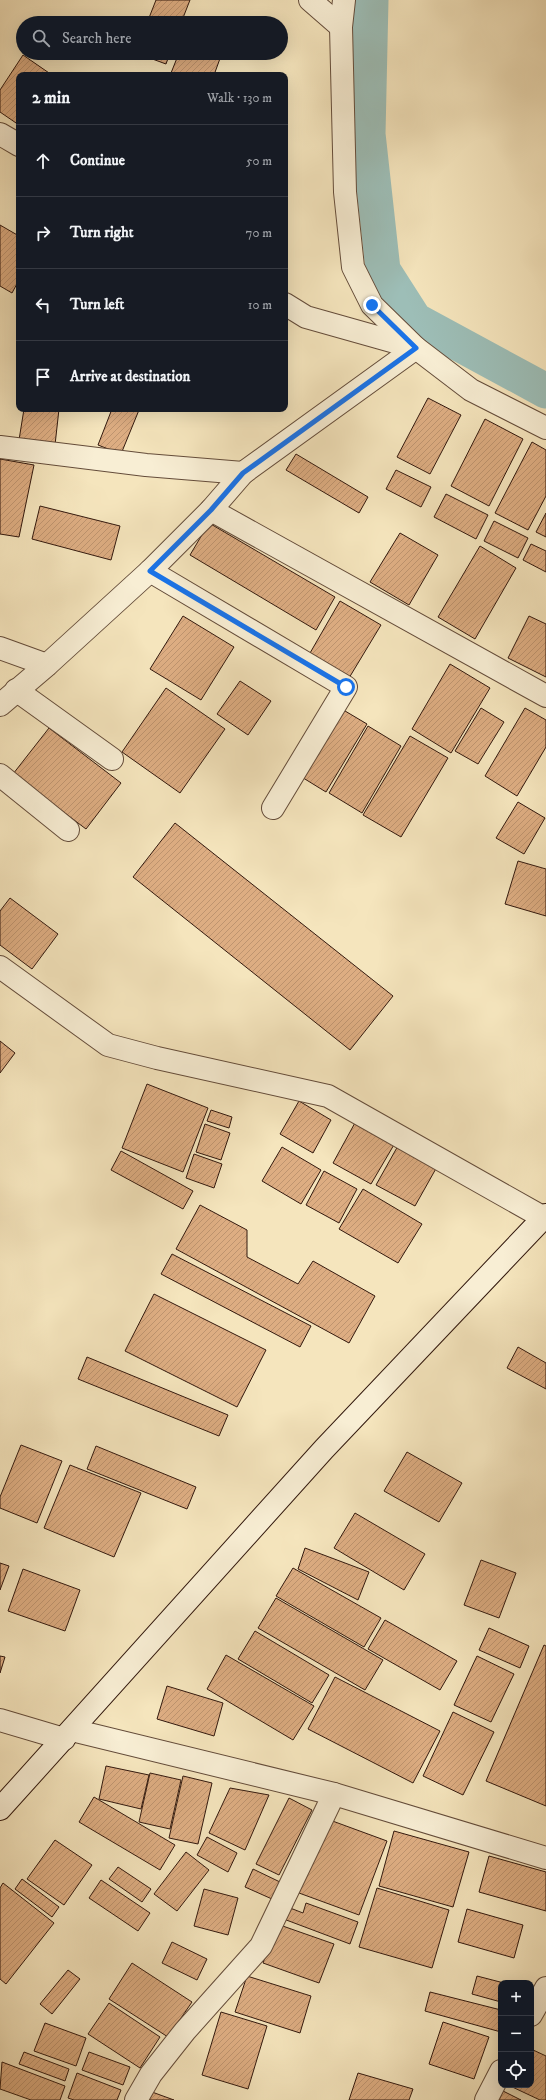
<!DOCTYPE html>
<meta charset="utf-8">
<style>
:root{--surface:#171b24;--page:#242831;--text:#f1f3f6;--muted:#9ea1a6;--line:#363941}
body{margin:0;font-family:"IM FELL DW Pica",serif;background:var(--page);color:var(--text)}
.controls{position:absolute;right:12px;bottom:12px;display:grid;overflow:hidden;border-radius:8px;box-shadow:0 4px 16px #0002}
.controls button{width:36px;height:36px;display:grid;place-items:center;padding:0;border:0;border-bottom:1px solid var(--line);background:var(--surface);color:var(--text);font:20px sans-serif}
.stop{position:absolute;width:12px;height:12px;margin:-9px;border:3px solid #1a73e8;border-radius:50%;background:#fff}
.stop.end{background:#1a73e8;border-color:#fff;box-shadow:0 1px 4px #0008}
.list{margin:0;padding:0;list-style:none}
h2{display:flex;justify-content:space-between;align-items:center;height:52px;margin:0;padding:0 16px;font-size:17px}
h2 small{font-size:13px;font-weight:400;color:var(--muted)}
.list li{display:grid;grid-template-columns:26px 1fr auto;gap:12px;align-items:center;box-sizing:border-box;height:72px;padding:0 16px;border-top:1px solid var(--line)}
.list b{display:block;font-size:15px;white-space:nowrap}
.list em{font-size:13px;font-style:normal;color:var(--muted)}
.icon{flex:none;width:22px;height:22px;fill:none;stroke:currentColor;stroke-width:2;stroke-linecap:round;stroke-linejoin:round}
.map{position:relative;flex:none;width:546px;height:2100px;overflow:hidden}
.search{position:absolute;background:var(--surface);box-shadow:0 4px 16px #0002;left:16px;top:16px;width:272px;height:44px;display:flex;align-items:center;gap:10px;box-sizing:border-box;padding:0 14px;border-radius:22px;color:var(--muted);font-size:15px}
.panel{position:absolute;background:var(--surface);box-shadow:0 4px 16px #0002;left:16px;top:72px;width:272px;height:340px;border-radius:8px}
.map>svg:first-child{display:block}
</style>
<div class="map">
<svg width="546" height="2100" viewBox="0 0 546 2100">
<defs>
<pattern id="building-hatch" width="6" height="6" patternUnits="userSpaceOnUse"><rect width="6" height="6" fill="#ddad82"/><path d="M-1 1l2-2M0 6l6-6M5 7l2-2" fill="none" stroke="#be946f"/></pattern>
</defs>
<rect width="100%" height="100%" fill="#f5e5bd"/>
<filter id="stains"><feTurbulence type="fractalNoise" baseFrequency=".005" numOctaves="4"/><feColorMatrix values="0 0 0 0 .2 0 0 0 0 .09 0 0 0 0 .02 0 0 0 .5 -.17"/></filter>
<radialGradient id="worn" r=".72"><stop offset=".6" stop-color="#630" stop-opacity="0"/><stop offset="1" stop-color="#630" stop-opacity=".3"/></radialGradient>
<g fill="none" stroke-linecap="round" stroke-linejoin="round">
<!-- canal -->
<polyline stroke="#9dbeb7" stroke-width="35" points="371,0 368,134 383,270 415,320 546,391"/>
</g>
<!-- building -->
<g fill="url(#building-hatch)" stroke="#33190e">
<polygon points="156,0 190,0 181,23 147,23"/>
<polygon points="136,53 170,53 166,64"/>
<polygon points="179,53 222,53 214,75 177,75 171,73"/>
<polygon points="23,55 52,75 19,75 19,125 0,112 0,90"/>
<polygon points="0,225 19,236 19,280 12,293 0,286"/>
<polygon points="428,398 461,415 430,474 397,457"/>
<polygon points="24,409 59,409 55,445 19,440"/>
<polygon points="112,409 139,410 121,454 98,445"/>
<polygon points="485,419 523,439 489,506 451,486"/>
<polygon points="532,442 546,450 546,496 528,530 495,513"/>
<polygon points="296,454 368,497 359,513 286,470"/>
<polygon points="0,459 34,465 19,537 0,534"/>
<polygon points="396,470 431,487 421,507 386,489"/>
<polygon points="446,494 488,515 476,539 434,517"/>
<polygon points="40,506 120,526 111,560 32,539"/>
<polygon points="546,513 546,537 536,532"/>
<polygon points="494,521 528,538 518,558 484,541"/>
<polygon points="209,523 335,597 316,630 190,555"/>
<polygon points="400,533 438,555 409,605 370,582"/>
<polygon points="531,544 546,551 546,572 523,560"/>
<polygon points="480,546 516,568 475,639 438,617"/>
<polygon points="340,601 381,625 346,683 306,660"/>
<polygon points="183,616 234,647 201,700 150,669"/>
<polygon points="529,616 546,624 546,677 508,658"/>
<polygon points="450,664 490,688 451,753 412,729"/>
<polygon points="240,681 271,701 248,735 217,714"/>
<polygon points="166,688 225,729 180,793 122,752"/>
<polygon points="340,708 367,724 326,792 300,776"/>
<polygon points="481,708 504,722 478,764 455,751"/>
<polygon points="525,708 546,720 546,747 517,796 485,776"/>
<polygon points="368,726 401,746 362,813 329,793"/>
<polygon points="49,728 121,783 86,829 13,774"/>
<polygon points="410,736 448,758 401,837 363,815"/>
<polygon points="518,802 545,818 524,854 496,838"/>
<polygon points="175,823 393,996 350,1050 133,877"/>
<polygon points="518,861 546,869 546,916 505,904"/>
<polygon points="10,898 58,934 32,969 0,945 0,911"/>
<polygon points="0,1041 15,1053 0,1073"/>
<polygon points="147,1084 208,1108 183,1172 122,1148"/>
<polygon points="299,1101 331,1120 313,1153 280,1134"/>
<polygon points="211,1110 232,1117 229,1128 207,1121"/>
<polygon points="356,1121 395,1143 371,1184 333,1163"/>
<polygon points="205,1124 230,1133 221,1160 196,1152"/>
<polygon points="399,1144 438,1165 415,1206 376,1185"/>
<polygon points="282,1147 321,1170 301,1204 262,1181"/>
<polygon points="121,1151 193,1191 183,1209 111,1170"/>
<polygon points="194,1154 222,1164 214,1188 186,1178"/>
<polygon points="324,1171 357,1189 339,1223 306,1205"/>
<polygon points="363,1189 422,1224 398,1263 339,1229"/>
<polygon points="200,1205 247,1230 247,1257 298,1284 313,1261 375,1296 349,1343 176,1249"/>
<polygon points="172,1254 311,1326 300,1347 161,1274"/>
<polygon points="154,1294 266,1350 237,1407 125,1351"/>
<polygon points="518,1347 546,1363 546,1389 507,1368"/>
<polygon points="87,1357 228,1415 219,1436 78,1379"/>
<polygon points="21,1445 62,1461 37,1523 0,1508 0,1497"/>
<polygon points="96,1446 196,1487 187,1509 87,1469"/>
<polygon points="407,1452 462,1483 439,1522 384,1491"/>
<polygon points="70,1465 141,1493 114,1557 44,1528"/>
<polygon points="355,1513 425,1554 404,1590 334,1548"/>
<polygon points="305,1548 369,1572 358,1600 298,1569"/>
<polygon points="481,1560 516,1573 499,1618 464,1605"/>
<polygon points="0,1563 9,1566 0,1590"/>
<polygon points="293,1568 381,1618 364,1647 276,1596"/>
<polygon points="23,1569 80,1590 65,1631 8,1611"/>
<polygon points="276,1598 383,1660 365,1690 258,1628"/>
<polygon points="385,1620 457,1661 440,1690 368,1649"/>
<polygon points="489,1628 529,1646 520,1668 479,1650"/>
<polygon points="255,1631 329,1675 312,1703 238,1659"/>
<polygon points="544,1645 546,1646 546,1806 486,1781"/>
<polygon points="226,1655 314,1706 293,1740 207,1689"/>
<polygon points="0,1656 5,1657 0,1673"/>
<polygon points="477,1656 514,1674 491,1722 454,1705"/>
<polygon points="335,1677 440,1731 413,1783 308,1729"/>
<polygon points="167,1686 223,1703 214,1736 157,1719"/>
<polygon points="453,1712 494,1732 463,1795 423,1776"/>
<polygon points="106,1766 149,1775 141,1809 99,1799"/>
<polygon points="150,1773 181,1780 170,1829 139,1822"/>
<polygon points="183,1776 212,1783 198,1844 169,1838"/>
<polygon points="230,1788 269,1795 245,1850 209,1833"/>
<polygon points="94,1797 175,1845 160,1870 79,1822"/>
<polygon points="289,1798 312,1810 279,1875 256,1864"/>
<polygon points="327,1819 387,1841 359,1915 299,1893"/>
<polygon points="394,1831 469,1852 453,1907 379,1886"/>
<polygon points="207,1837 237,1853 228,1872 197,1855"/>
<polygon points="55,1840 92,1865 64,1905 27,1879"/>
<polygon points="186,1852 209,1870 177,1911 154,1894"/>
<polygon points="489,1856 546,1872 546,1911 479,1892"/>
<polygon points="118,1867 151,1889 142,1902 109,1879"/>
<polygon points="253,1869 280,1882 272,1899 245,1887"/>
<polygon points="22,1879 59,1907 52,1917 15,1889"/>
<polygon points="101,1880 150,1913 138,1931 89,1898"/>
<polygon points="3,1883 54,1923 6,1984 0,1979 0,1888"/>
<polygon points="377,1888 449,1910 432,1968 359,1947"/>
<polygon points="204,1889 238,1898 228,1935 194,1926"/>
<polygon points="306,1903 358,1922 350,1944 281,1918 285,1906 303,1913"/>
<polygon points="467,1909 523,1925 514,1958 458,1942"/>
<polygon points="277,1924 334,1944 319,1983 263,1963"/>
<polygon points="172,1942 207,1959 197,1980 162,1963"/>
<polygon points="132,1963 192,2002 168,2037 109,1999"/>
<polygon points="68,1970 80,1979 52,2014 40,2004"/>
<polygon points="247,1976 311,1996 300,2033 235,2012"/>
<polygon points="477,1976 504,1983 501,1983 501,2002 472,1994"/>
<polygon points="430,1992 501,2010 501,2032 425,2011"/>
<polygon points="109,2003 160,2037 140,2068 88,2034"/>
<polygon points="221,2012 267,2026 248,2089 202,2075"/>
<polygon points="443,2022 489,2037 474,2079 429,2064"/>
<polygon points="45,2023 86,2038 76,2066 34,2051"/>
<polygon points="531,2049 546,2056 546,2100 540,2100 508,2085 531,2085"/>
<polygon points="24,2052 69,2069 65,2081 19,2064"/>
<polygon points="89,2052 130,2067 123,2085 82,2070"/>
<polygon points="2,2062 65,2086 60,2100 31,2100 0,2089"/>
<polygon points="77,2073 121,2090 117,2100 74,2100 68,2098"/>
<polygon points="358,2073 413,2089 409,2100 349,2100"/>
<polygon points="503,2091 521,2100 499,2100"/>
<polygon points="152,2092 174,2100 149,2100"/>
</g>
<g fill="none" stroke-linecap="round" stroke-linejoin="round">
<defs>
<g id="minor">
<polyline points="310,0 341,27"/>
<polyline points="344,0 341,27 345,192 353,267 372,305 416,348 471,390 546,428"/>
<polyline points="0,134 19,145"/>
<polyline points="0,447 146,465 243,473"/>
<polyline points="211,510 546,696"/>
<polyline points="150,571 346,687 273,808"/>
<polyline points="0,648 47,665"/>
<polyline points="16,690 112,759"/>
<polyline points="0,705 47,665 150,571 211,510 243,473 416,348 306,317 285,304"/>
<polyline points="0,775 68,830"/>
<polyline points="0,967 108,1045 157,1058 328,1096 544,1218"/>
<polyline points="0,1720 64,1739"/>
<polyline points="531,2015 546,1988"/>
<polyline points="136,2100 151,2074 185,2031 261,1946 334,1794"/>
<polyline points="486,2100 501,2071"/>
</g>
<polyline id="tertiary" points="72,1730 334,1794 546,1858"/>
<polyline id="secondary" points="0,1809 324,1449 546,1215"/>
</defs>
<!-- minor casing -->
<use href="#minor" stroke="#644c3a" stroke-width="24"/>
<!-- tertiary casing -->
<use href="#tertiary" stroke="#644c3a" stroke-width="24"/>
<!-- secondary casing -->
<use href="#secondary" stroke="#33190e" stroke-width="24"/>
<!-- minor -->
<use href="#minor" stroke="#f8eed4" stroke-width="22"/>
<!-- tertiary -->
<use href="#tertiary" stroke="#f8eed4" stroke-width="22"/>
<!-- secondary -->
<use href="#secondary" stroke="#f8eed4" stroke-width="22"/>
</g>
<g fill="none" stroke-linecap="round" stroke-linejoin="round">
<!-- route -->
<polyline stroke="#1a73e8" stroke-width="5" points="346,687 150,571 211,510 243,473 416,348 372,305"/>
</g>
<rect width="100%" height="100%" filter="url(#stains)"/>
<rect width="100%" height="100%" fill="url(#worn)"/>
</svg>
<div class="controls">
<button>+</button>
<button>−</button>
<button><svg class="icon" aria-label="locate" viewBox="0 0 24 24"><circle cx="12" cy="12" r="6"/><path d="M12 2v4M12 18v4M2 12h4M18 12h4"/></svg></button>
</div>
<div class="stop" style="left:346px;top:687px"></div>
<div class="stop end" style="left:372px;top:305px"></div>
<div class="search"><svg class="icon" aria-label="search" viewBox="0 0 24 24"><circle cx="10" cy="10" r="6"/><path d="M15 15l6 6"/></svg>Search here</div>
<section class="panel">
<h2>2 min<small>Walk · 130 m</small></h2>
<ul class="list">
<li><svg class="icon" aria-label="ahead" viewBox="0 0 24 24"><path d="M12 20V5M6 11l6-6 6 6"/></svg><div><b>Continue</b></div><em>50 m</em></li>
<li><svg class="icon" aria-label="right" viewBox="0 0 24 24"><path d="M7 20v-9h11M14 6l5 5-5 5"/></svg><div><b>Turn right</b></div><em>70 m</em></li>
<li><svg class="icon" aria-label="left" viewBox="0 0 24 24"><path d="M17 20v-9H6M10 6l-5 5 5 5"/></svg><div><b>Turn left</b></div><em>10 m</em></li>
<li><svg class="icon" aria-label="arrive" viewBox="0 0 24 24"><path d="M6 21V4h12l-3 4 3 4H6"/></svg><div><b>Arrive at destination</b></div></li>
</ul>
</section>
</div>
